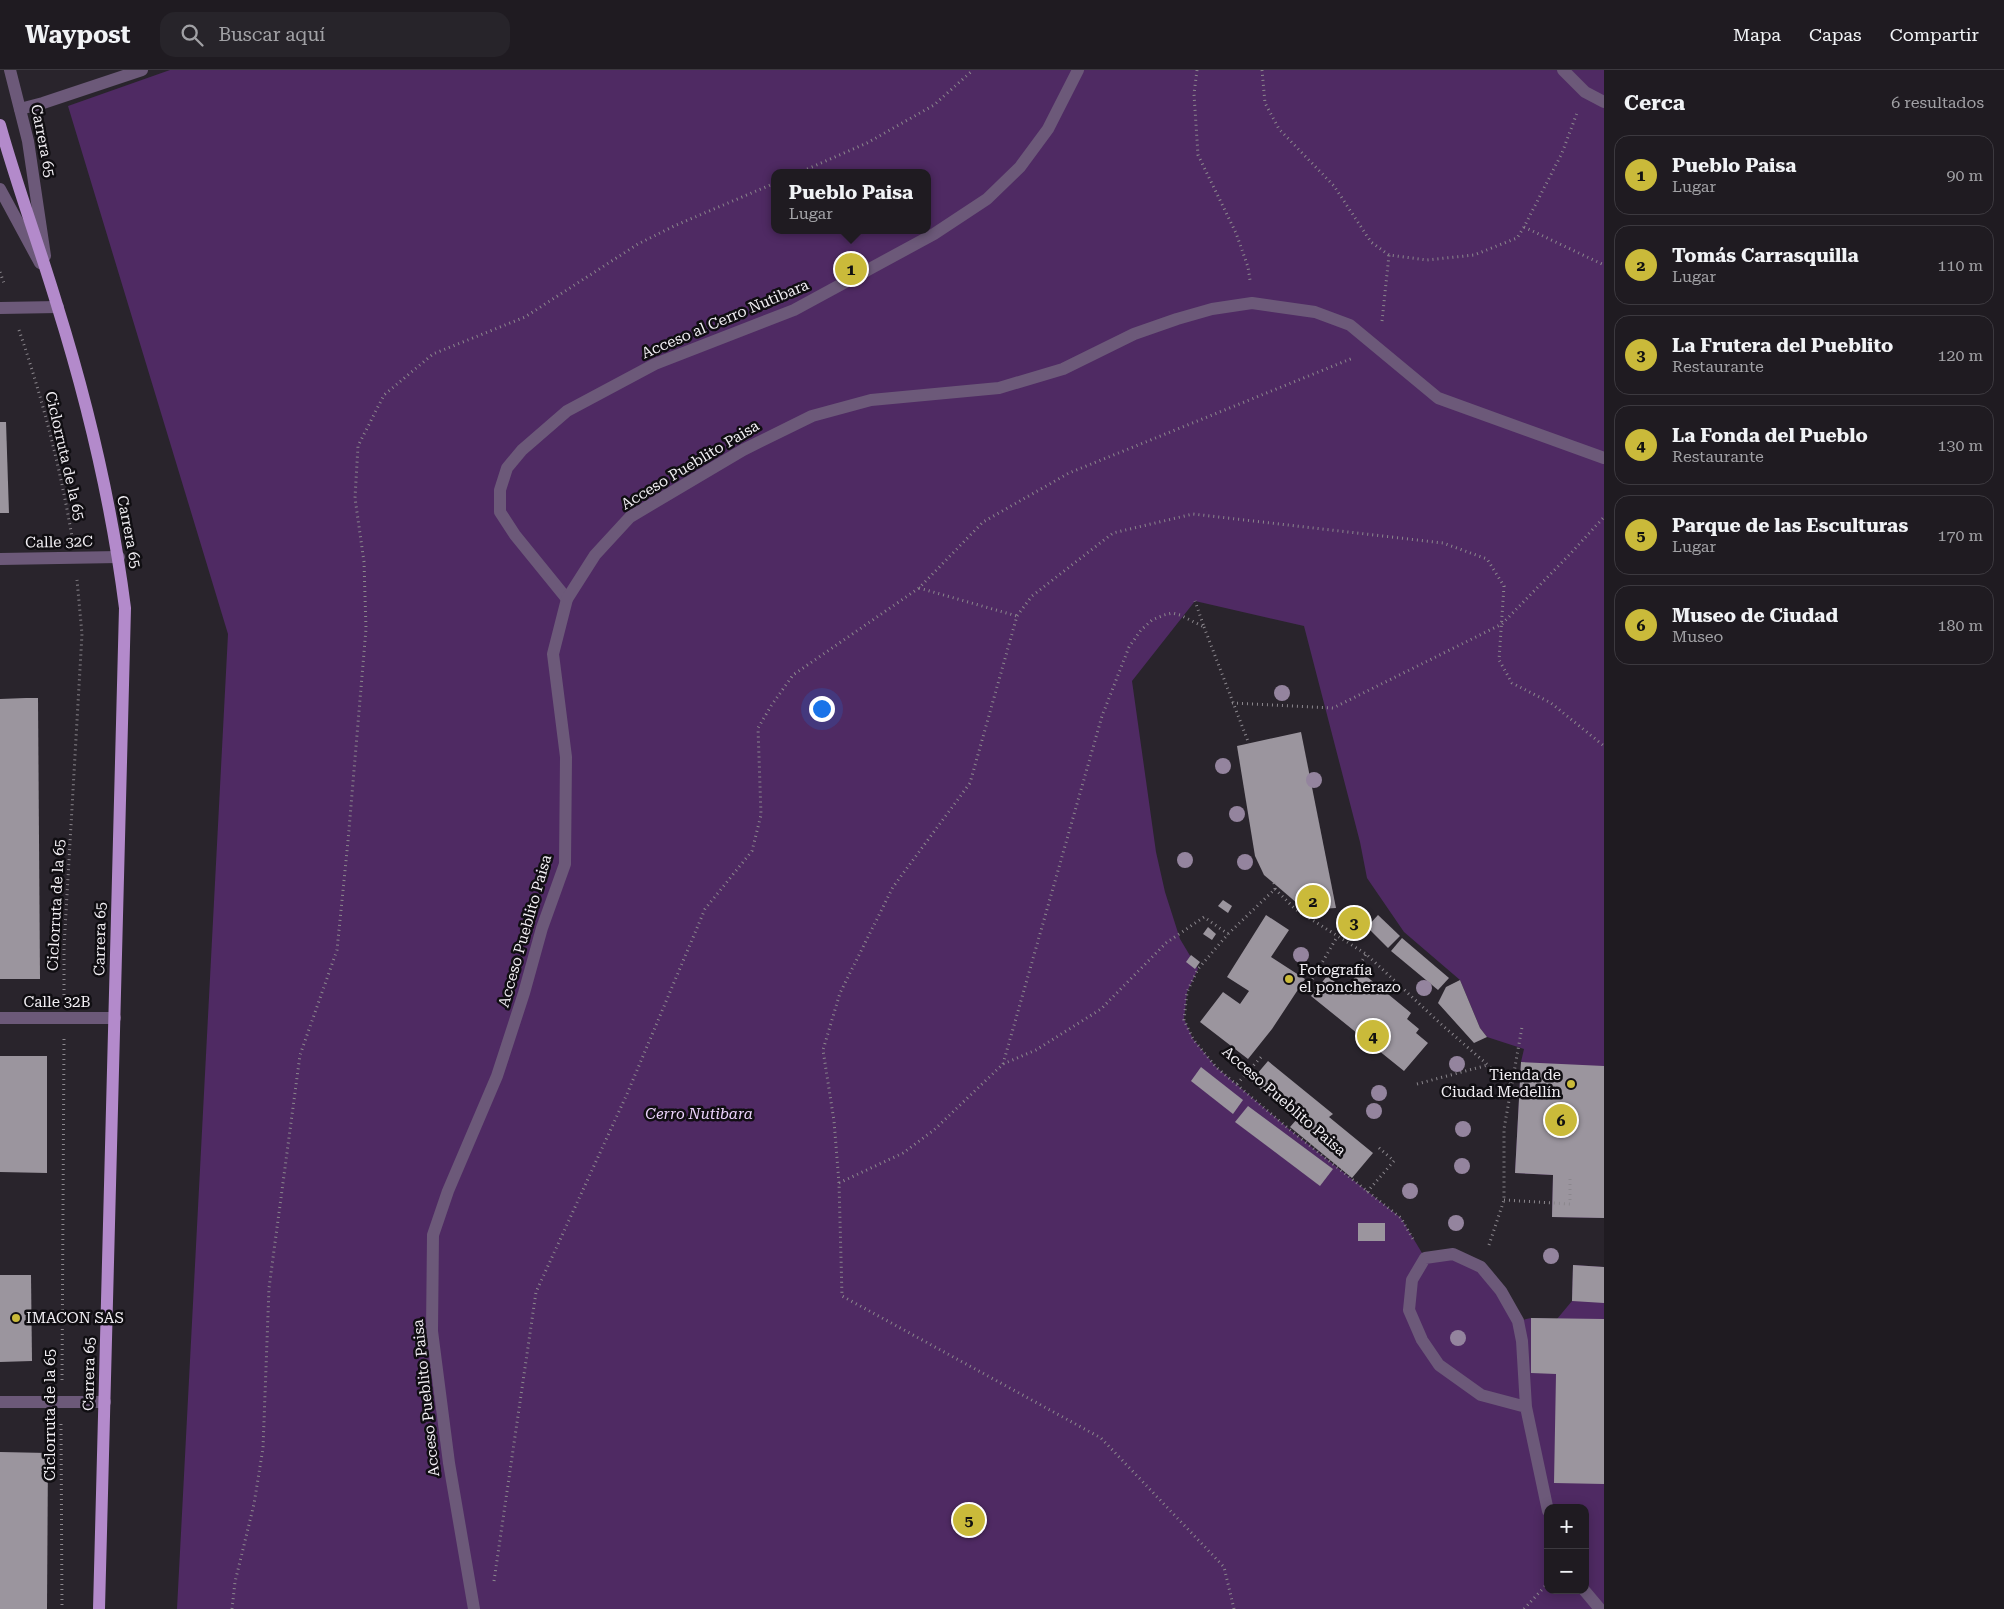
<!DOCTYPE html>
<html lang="es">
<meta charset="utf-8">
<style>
:root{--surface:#1f1b21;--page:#27242a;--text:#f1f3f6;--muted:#a1a1a5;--line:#3c393f;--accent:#caba3a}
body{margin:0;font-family:"Roboto Serif",serif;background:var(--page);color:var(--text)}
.controls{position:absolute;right:15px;bottom:15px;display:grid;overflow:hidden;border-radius:10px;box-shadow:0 2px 12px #0003}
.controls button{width:45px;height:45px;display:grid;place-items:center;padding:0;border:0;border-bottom:1px solid var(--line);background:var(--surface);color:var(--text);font:25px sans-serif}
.you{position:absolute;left:821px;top:638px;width:18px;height:18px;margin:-12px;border:4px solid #fff;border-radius:50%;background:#1a73e8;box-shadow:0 0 0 8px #1a73e833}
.badge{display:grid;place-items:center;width:32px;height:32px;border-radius:50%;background:var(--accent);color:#111;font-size:16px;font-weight:700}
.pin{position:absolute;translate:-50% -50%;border:2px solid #fff;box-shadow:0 1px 5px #0006}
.popup{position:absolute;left:771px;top:99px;width:160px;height:65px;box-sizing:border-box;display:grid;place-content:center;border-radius:10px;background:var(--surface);filter:drop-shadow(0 1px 4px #0005);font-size:16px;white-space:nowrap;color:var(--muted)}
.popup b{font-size:19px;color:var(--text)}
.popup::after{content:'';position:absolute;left:50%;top:100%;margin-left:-10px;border:10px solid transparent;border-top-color:var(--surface)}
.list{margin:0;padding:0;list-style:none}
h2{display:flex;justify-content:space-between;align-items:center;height:65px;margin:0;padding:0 20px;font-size:21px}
h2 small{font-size:16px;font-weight:400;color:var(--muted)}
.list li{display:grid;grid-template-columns:32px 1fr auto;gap:15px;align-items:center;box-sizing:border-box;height:80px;margin:0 10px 10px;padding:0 10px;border:1px solid var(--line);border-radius:15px}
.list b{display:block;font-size:19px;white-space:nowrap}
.list p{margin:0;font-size:16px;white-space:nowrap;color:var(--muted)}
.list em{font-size:16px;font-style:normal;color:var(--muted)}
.icon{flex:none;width:28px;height:28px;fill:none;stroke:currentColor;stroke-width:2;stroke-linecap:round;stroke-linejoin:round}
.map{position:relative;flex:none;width:1604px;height:1539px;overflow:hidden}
header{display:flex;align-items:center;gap:30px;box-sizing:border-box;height:70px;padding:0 25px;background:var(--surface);border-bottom:1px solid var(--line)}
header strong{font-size:24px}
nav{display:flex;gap:28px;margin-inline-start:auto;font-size:18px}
.search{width:350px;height:45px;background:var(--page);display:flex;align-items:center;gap:12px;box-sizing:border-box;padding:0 18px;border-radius:15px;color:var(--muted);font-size:19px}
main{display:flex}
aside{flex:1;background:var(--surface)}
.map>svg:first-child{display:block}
</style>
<header>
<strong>Waypost</strong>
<div class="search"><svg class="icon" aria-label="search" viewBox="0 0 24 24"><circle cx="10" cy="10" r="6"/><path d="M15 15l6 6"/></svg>Buscar aquí</div>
<nav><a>Mapa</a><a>Capas</a><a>Compartir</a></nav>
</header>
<main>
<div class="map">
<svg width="1604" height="1539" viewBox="0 0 1604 1539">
<rect width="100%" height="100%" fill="#29242c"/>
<!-- green -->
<path fill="#4f2a63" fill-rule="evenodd" d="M 170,0 L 1604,0 L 1604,1148 L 1552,1147 L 1553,1105 L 1515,1103 L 1521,992 L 1524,979 L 1487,967 L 1480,958 L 1460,910 L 1404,862 L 1367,808 L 1360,772 L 1304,556 L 1195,531 L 1132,611 L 1156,782 L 1165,822 L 1180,869 L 1198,899 L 1187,922 L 1184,949 L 1193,969 L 1216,997 L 1289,1059 L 1401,1148 L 1425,1188 L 1453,1184 L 1481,1197 L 1518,1251 L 1531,1248 L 1557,1249 L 1572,1231 L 1573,1195 L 1604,1197 L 1604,1539 L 177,1539 L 228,564 L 68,36 ZM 775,103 L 927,103 L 927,160 L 775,160 ZM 1548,1438 L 1585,1438 L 1585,1520 L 1548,1520 Z"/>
<!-- building -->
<g fill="#9b959e">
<polygon points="0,352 6,352 9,443 0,443"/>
<polygon points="26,628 38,628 40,909 0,909 0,629"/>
<polygon points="1301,662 1336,838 1305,840 1264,805 1255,786 1237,676"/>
<polygon points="1223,830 1232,836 1228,843 1218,836"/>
<polygon points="1266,845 1289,860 1271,887 1305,909 1272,959 1248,989 1200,952 1223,922 1240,934 1249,921 1227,907"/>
<polygon points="1378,845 1400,866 1388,878 1367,857"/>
<polygon points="1208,857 1216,864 1212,870 1203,864"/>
<polygon points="1402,868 1449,908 1438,920 1391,881"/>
<polygon points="1191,885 1200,892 1195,899 1186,892"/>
<polygon points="1360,901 1411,943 1407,949 1419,959 1416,963 1428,973 1404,1001 1311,926 1327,906 1345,919"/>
<polygon points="1460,910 1480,958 1487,967 1474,973 1438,933 1446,917"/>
<polygon points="0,986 47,986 47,1103 0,1102"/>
<polygon points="1268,991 1333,1044 1329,1047 1373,1083 1352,1108 1290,1057 1297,1049 1251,1011"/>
<polygon points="1521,992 1604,996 1604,1148 1552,1147 1553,1105 1515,1103"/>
<polygon points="1201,997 1243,1030 1233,1044 1191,1011"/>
<polygon points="1248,1036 1333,1099 1320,1116 1235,1052"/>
<rect x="1358" y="1153" width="27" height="18"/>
<polygon points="1573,1195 1604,1197 1604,1233 1572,1231"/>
<polygon points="0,1205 31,1205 32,1291 0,1292"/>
<polygon points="1531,1248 1604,1249 1604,1414 1554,1413 1556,1304 1531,1303"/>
<polygon points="0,1382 48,1383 47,1539 0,1539"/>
</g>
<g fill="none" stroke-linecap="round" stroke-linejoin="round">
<!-- path -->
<g stroke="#8b878d" stroke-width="3" stroke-dasharray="1 4" stroke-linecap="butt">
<polyline points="1197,0 1194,24 1198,85 1236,163 1248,197 1250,210"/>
<polyline points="1262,0 1265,33 1279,59 1334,116 1371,172 1389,185 1427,190 1474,185 1517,168 1524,157 1562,83 1577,43"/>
<polyline points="798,103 867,73 934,35 973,0"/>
<polyline points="1524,157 1604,195"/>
<polyline points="0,202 5,216"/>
<polyline points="1382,251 1389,185"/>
<path d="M 19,260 C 42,327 60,396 72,467"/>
<polyline points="919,518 1017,546"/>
<polyline points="1204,557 1249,674"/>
<polyline points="1232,633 1333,638 1502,554 1571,483 1604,447"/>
<polyline points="1274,813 1275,819 1228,864 1198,899 1187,922 1184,950 1193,969 1216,997 1289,1059 1401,1148 1413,1169"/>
<polyline points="1275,819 1295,839 1366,884 1442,955 1512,1016"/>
<polyline points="1355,903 1366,884"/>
<polyline points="1305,922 1337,867"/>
<polyline points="64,925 64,877 82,564 77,510"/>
<polyline points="1003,994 1102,646 1129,577 1141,560 1152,550 1164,545 1172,543 1180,545 1204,557 1195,531"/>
<polyline points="1237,1014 1262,986"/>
<polyline points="1417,1014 1488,995"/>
<polyline points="839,1113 903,1083 934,1060 1003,994 1036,980 1101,939 1166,873 1204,847 1228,864"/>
<polyline points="1367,1122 1394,1091 1378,1077"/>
<polyline points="1504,1130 1570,1134 1570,1106"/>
<polyline points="1489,1175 1504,1130 1504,1059 1522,957"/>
<polyline points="62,1310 64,969"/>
<polyline points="61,1354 62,1539"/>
<polyline points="494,1511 536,1222 627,1024 705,839 752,781 761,745 758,658 771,636 793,605 919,518 983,452 1069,403 1353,288"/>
<polyline points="232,1539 235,1512 254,1434 263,1378 269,1218 300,985 337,880 348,771 366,559 364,492 355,428 358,376 384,325 433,284 525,247 638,174 674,156 775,113"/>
<polyline points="1234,1539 1224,1497 1101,1368 842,1226 839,1113 834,1051 823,980 840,923 893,817 970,713 1017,546 1032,526 1113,463 1193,444 1443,473 1487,489 1504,516 1499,590 1512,613 1551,633 1604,676"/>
<polyline points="1524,1539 1548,1513"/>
</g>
<!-- minor -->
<g stroke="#6c5979" stroke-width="12">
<polyline points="10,0 28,71 45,186"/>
<polyline points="1563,0 1585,22 1604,32"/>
<polyline points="20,39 43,33 142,0"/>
<polyline points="0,119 40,193"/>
<polyline points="0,238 58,237"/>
<polyline points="0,489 119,487"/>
<polyline points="567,529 515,465 500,442 500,420 507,398 522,380 567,341 655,294 794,240 934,164 987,129 1020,97 1048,59 1078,0"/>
<polyline points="0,948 115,948"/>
<polyline points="0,1332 105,1332"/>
<polyline points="1526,1337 1481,1325 1439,1295 1422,1270 1409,1240 1412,1210 1425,1188 1453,1184 1481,1197 1501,1221 1518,1251 1522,1271 1526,1337 1548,1441"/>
<polyline points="1584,1520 1600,1539"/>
<polyline points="474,1539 449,1393 432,1261 433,1165 448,1121 497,1006 524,923 542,858 565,794 566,687 553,584 567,529 595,485 630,447 743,380 812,346 871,330 999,318 1063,299 1134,264 1177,249 1212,239 1252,233 1315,242 1350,255 1438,328 1604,388"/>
</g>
<!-- major -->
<path stroke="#b38acb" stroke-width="12" d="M 0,55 C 17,116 39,175 57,235 C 88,334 112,436 125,538 L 99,1539"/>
</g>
<!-- trees -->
<g fill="#94849e">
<circle cx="1282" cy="623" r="8"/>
<circle cx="1223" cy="696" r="8"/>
<circle cx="1314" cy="710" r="8"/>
<circle cx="1237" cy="744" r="8"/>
<circle cx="1185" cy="790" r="8"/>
<circle cx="1245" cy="792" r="8"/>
<circle cx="1301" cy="885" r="8"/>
<circle cx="1424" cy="918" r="8"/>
<circle cx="1457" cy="994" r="8"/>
<circle cx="1379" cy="1023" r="8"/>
<circle cx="1374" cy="1041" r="8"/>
<circle cx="1463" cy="1059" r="8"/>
<circle cx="1462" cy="1096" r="8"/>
<circle cx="1410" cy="1121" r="8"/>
<circle cx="1456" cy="1153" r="8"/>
<circle cx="1551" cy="1186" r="8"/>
<circle cx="1458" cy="1268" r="8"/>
</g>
<!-- markers -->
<g fill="#caba3a" stroke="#100e12" stroke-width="2">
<circle cx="1289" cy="909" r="5"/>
<circle cx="1571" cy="1014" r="5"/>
<circle cx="16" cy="1248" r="5"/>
</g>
<g text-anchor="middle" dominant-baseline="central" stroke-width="5" stroke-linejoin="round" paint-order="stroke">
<!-- street labels -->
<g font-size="15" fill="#f2eff4" stroke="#100e12">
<text transform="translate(43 71) rotate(79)">Carrera 65</text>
<text transform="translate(725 249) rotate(-23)">Acceso al Cerro Nutibara</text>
<text transform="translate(65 386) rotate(77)">Ciclorruta de la 65</text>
<text transform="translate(690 395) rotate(-31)">Acceso Pueblito Paisa</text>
<text transform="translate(129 462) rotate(79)">Carrera 65</text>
<text transform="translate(59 472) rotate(-1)">Calle 32C</text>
<text transform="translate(56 835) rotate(-87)">Ciclorruta de la 65</text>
<text transform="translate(525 861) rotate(-74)">Acceso Pueblito Paisa</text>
<text transform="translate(100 869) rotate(-89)">Carrera 65</text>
<text x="57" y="932">Calle 32B</text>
<text transform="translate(1284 1031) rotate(41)">Acceso Pueblito Paisa</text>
<text transform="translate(89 1304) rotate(-89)">Carrera 65</text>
<text transform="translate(426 1328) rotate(-96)">Acceso Pueblito Paisa</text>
<text transform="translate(50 1345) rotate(-90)">Ciclorruta de la 65</text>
</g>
<!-- poi labels -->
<g font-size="15" fill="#f2eff4" stroke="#100e12" text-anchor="start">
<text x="1299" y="900">Fotografía<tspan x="1299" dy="17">el poncherazo</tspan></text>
<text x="1561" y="1005" text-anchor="end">Tienda de<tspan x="1561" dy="17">Ciudad Medellín</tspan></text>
<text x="26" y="1248">IMACON SAS</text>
</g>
<!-- park labels -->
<g font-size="15" font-style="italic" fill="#ecd3fc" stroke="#100e12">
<text x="699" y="1044">Cerro Nutibara</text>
</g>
</g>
</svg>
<div class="controls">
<button>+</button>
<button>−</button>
</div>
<div class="you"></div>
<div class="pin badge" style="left:851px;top:199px">1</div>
<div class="popup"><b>Pueblo Paisa</b>Lugar</div>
<div class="pin badge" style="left:1313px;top:831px">2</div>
<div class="pin badge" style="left:1354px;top:853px">3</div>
<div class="pin badge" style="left:1373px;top:966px">4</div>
<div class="pin badge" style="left:969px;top:1450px">5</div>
<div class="pin badge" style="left:1561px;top:1050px">6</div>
</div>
<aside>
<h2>Cerca<small>6 resultados</small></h2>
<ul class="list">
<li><span class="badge">1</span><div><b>Pueblo Paisa</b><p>Lugar</p></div><em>90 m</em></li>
<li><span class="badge">2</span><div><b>Tomás Carrasquilla</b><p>Lugar</p></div><em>110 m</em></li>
<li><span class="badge">3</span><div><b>La Frutera del Pueblito</b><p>Restaurante</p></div><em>120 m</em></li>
<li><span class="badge">4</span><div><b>La Fonda del Pueblo</b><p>Restaurante</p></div><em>130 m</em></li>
<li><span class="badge">5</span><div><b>Parque de las Esculturas</b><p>Lugar</p></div><em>170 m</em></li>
<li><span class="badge">6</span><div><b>Museo de Ciudad</b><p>Museo</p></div><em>180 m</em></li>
</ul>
</aside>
</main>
